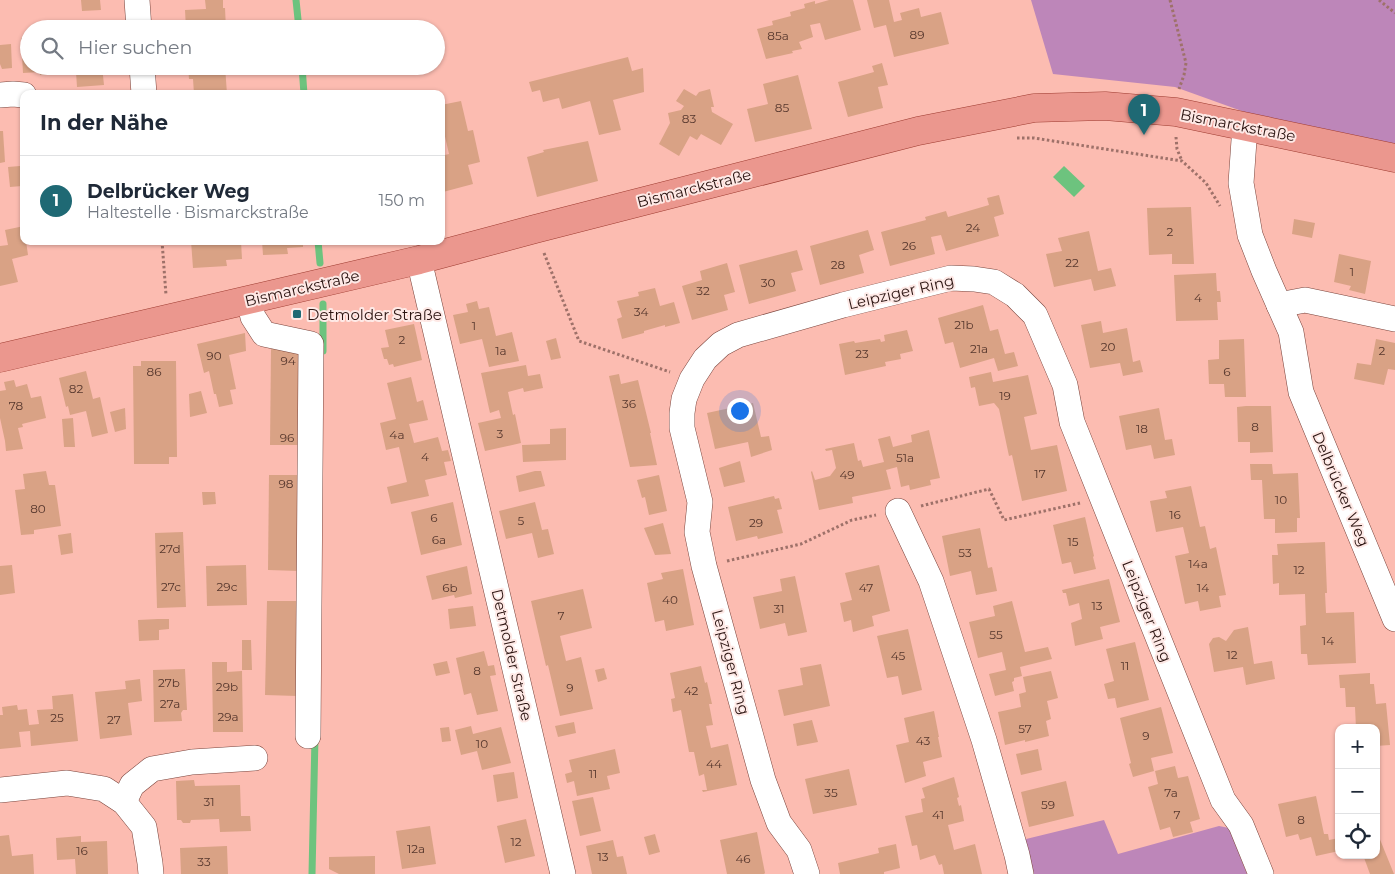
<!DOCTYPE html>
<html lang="de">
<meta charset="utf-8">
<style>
:root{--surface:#fff;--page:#f6f6f7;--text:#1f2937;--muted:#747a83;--line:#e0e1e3;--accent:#1f6974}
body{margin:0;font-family:Montserrat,sans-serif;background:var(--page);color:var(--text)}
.controls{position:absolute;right:15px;bottom:15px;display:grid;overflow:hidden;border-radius:10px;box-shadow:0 1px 4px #0004}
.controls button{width:45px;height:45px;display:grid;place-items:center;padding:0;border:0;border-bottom:1px solid var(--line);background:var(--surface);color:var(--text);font:25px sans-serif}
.you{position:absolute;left:739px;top:410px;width:18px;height:18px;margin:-12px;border:4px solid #fff;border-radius:50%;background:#1a73e8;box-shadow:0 0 0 8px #1a73e833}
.badge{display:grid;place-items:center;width:32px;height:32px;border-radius:50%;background:var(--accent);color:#fff;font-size:16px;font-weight:700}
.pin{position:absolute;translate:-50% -41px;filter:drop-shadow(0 1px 2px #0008)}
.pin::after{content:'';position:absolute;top:26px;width:18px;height:15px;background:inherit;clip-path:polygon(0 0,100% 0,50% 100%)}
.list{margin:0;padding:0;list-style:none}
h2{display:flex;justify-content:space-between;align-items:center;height:65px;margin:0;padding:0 20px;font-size:21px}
h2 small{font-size:16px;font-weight:400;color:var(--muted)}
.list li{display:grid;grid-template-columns:32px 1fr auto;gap:15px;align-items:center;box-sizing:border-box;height:90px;padding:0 20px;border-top:1px solid var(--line)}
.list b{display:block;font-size:19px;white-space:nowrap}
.list p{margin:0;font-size:16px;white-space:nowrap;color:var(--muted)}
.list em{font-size:16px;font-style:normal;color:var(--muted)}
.icon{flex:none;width:28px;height:28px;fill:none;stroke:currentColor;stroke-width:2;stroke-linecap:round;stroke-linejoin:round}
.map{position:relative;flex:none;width:1395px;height:874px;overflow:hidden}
.search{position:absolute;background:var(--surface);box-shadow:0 1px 4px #0004;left:20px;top:20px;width:425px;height:55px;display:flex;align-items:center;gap:12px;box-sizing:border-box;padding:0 18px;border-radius:28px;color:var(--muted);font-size:19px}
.panel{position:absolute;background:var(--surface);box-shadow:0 1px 4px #0004;left:20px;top:90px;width:425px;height:155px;border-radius:10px}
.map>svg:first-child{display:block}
</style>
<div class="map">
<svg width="1395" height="874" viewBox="0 0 1395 874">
<rect width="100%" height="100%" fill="#fcbcb1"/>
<!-- green -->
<g fill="#bd86b9">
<polygon points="1031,0 1395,0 1395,146 1264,119 1175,87 1053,74"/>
<polygon points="1104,820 1118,854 1219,826 1229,828 1247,874 1029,874 1022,840"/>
</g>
<!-- water -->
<polygon fill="#6dc37e" points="1064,166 1085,186 1074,197 1053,177"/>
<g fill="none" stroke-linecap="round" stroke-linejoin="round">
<!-- stream -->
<g stroke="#6dc37e" stroke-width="7">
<polyline points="296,0 299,29"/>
<polyline points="302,66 304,94"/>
<polyline points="318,241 320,263"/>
<polyline points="323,304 323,351"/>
<polyline points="312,874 315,737"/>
</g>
</g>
<!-- building -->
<g fill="#d9a285">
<polygon points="81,0 100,0 101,10 82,11"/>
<polygon points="205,0 223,0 223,8 225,8 226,29 186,29 185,10 206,9"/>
<polygon points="829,0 853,0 861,30 825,40 820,23 810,25 813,37 799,42 802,49 792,51 793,53 766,59 757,29 773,25 772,21 791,16 790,12 805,8 804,4 815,1 815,4"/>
<polygon points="867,0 889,0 894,22 902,20 900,13 919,8 921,17 941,12 949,44 894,57 886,25 874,28"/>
<polygon points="29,37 29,66 54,66 55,74 40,75 40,72 23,73 21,38"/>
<polygon points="11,44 12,68 2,69 0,64 0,45"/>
<polygon points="628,57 632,71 643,68 644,92 613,100 621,130 599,135 590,101 562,109 559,98 543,102 540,90 532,92 529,82"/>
<polygon points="882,63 888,85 878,87 883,108 848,117 838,82 874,72 872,66"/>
<polygon points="72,66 102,66 104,85 77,87 76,72 72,72"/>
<polygon points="188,66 225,66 227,94 194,94 193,79 189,79"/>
<polygon points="798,75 812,129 755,142 747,109 768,104 763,84"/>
<polygon points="684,89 696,96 699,92 710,89 714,107 711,107 712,112 733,124 721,145 701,134 697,140 690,136 679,156 659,144 670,123 668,113 681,110 684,106 676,101"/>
<polygon points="461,101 468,131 473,130 480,162 468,165 473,184 443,192 441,183 441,156 449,154 441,119 441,105"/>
<polygon points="0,131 3,131 5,162 0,163"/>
<polygon points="588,141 598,181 537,197 527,157 544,152 543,150"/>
<polygon points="20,166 22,186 10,187 8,167"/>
<polygon points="999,195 1004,214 994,217 999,236 946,251 941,235 931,237 935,254 890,266 881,232 926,220 925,217 946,211 948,217 989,205 987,198"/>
<polygon points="1191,207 1194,264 1172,264 1172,254 1149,255 1147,208"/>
<polygon points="1294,219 1315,223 1312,238 1292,234"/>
<polygon points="24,226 24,241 26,241 28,255 12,259 18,282 0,286 0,246 8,245 5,230"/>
<polygon points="868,230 874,250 859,255 864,273 820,285 810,246"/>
<polygon points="1089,231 1098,271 1111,268 1116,286 1094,291 1091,279 1054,287 1046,254 1062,251 1058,238"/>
<polygon points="191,241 241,241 242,259 226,260 227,266 193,268"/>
<polygon points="262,241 303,241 303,247 287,248 288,254 263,255"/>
<polygon points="797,250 803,270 791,273 796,291 749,304 739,265"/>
<polygon points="1339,254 1371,261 1365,294 1349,290 1351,286 1334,282"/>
<polygon points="727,263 735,292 724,295 728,310 692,320 682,286 702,280 700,271"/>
<polygon points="1216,273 1217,291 1220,291 1221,302 1217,302 1218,320 1176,321 1174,275"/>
<polygon points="655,288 660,306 674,302 680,323 665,327 665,325 644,331 644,333 622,339 617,319 622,317 617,301 639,296 638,292"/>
<polygon points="477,301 479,309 489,307 496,336 512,332 519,361 489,367 482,339 460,344 453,315 468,312 466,304"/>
<polygon points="983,305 990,331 998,329 1005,354 1014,352 1018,366 998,371 994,358 960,368 953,342 945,344 938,318"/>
<polygon points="1101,321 1103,333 1127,328 1133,362 1140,360 1143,372 1123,376 1120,363 1090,368 1081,325"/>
<polygon points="414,324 422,360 394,367 393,364 389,365 387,359 384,359 381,348 389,347 385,330"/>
<polygon points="907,330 913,351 900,354 901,359 885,362 886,366 845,375 839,344 854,341 855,343 880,339 881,342 885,341 884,335"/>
<polygon points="245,333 246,351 229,355 236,389 230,390 233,404 219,407 216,394 214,394 209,371 204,373 197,344"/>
<polygon points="556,338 561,358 551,360 546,341"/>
<polygon points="1244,339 1246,397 1225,397 1224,384 1209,384 1208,360 1219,359 1219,340"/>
<polygon points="1376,339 1395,343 1395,370 1388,369 1384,385 1354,379 1357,363 1371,365"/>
<polygon points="271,349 303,350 301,445 270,445"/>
<polygon points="141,361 176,361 177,457 169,457 169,464 134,464 133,366 141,366"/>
<polygon points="526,365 528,376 540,374 543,388 524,392 523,388 508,392 513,415 515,414 521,443 485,451 478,423 501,418 499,410 490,413 481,373"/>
<polygon points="86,371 93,399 100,397 108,433 92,437 86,411 70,415 68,406 66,407 59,378"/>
<polygon points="991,372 993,382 1028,375 1037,414 1024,417 1031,450 1057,445 1067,491 1022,501 1012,455 1009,456 999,409 994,403 979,406 975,387 971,388 969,377"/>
<polygon points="619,374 621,384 638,380 651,433 650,433 657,465 630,467 609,376"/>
<polygon points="411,377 417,402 423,400 428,420 409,424 414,443 438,437 442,451 448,450 451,461 444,462 447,475 425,480 429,496 391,504 387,487 407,482 399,447 386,450 380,423 396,419 387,383"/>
<polygon points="14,380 16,387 27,384 31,398 41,396 46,418 22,424 23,427 18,428 23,449 6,451 5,441 0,418 0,391 6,390 4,382"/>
<polygon points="201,391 207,413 190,417 189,394"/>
<polygon points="753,403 761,437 769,436 772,450 751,457 748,442 715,449 707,413"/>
<polygon points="1246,406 1271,406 1273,452 1250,453 1250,442 1238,442 1237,407"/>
<polygon points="125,408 126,429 115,432 110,412"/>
<polygon points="1159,408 1165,440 1172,439 1175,455 1154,459 1151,445 1126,450 1119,416"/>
<polygon points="73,418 75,447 64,447 62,419"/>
<polygon points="566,428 566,460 523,462 522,445 550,444 550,429"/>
<polygon points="929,430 940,478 930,480 931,485 910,490 909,485 901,487 897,467 886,470 891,489 852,497 853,503 819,510 811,472 812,471 815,480 830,476 836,468 832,450 826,451 825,449 854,443 858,461 861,460 863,467 884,462 878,439 890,436 893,447 912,442 911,435"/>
<polygon points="740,461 745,482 724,487 719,468"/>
<polygon points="1250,464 1272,464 1273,474 1298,473 1300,518 1297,518 1297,532 1275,533 1275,519 1264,519 1262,480 1251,480"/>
<polygon points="46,471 49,485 55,485 61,526 34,530 34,534 21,535 15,490 25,489 23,474"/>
<polygon points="535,471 541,471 545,486 519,492 516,476"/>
<polygon points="269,475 301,475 299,571 268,570"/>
<polygon points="659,475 667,511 649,515 645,497 642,498 637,480"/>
<polygon points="1191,486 1200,527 1205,526 1210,549 1216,547 1226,595 1219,596 1221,607 1200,611 1198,601 1185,604 1175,556 1189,553 1183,527 1156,532 1150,501 1167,498 1165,491"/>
<polygon points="202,492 215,492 216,504 203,505"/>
<polygon points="774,496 775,499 779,498 782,509 777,510 783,533 758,539 757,536 736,541 728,507"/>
<polygon points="453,502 462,545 421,555 411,512"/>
<polygon points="535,502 542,530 548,529 554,554 538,558 532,533 506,539 499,511"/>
<polygon points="1085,517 1094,556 1093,557 1096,569 1074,574 1071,562 1062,564 1053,525"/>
<polygon points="663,523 671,554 655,555 644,528"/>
<polygon points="980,528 988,568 992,567 997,591 976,595 971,571 950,576 942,536"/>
<polygon points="183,532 186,607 157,608 155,533"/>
<polygon points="71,533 73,553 61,555 58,535"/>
<polygon points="1325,542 1327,593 1325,593 1326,613 1354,612 1356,663 1308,665 1307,654 1301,654 1300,626 1306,625 1305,594 1279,595 1279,583 1273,584 1272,555 1278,555 1277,544"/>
<polygon points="12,565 15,593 0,595 0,566"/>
<polygon points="246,565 247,605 207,606 206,566"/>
<polygon points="879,565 890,611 872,616 874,626 853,632 851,620 844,622 840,603 852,600 845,573"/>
<polygon points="467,566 472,594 455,598 454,595 432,600 426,576"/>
<polygon points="683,569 694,625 666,631 664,620 655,622 647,583 663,579 661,573"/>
<polygon points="795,576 807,632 788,636 785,623 760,629 753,597 782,591 780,579"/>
<polygon points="1109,579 1120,622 1100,627 1103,639 1075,646 1071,623 1082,619 1079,603 1069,606 1066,593 1063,593 1062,590"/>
<polygon points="583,589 592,628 560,636 566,661 581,657 593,709 560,716 548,665 546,666 531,601"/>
<polygon points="267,601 299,601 297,696 265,695"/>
<polygon points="1012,601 1025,652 1048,647 1052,659 1020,667 1022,676 1014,678 1014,681 1012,682 1014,691 995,696 989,674 1006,670 1002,652 978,658 969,622 995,616 993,606"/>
<polygon points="473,606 476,626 450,629 448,609"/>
<polygon points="158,619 169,619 169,629 159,630 159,640 139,641 138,620"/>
<polygon points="1248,627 1254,664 1272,661 1275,679 1246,685 1243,667 1214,672 1209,644 1213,638 1219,637 1226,641 1234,630"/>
<polygon points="908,629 922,690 902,695 898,676 887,678 877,636"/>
<polygon points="242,640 251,640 252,670 242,670"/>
<polygon points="1135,642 1149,700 1117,708 1115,698 1108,699 1104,684 1114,681 1106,649"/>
<polygon points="484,651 488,666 494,665 496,675 490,676 498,711 477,715 471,693 464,695 456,658"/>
<polygon points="447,661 450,673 436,676 433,664"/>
<polygon points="212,662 227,662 227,672 242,671 243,732 213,732"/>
<polygon points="821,664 830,706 784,716 778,690 803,685 800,668"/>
<polygon points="701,666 705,683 707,682 712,704 709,704 713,725 706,726 711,748 728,744 737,785 703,792 702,790 707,790 704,774 699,776 694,752 689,752 681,710 673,712 671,699 675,698 670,673"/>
<polygon points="604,668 607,679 598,682 595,670"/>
<polygon points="185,669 187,710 183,710 181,713 182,721 154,722 153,670"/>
<polygon points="1051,671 1058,698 1047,701 1051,719 1046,721 1049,736 1025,742 1025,740 1005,745 998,712 1021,707 1019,694 1026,692 1023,677"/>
<polygon points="1370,673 1370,684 1374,684 1376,704 1386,703 1390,745 1376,746 1376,728 1356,728 1355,707 1346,707 1345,688 1340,688 1339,675"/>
<polygon points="140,679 142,701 128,703 132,735 100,739 95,692 126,689 125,681"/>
<polygon points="73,694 78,741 31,746 30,731 19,732 21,747 0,749 0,715 3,715 2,707 17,705 18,710 27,709 29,725 39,724 37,710 53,709 52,696"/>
<polygon points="1161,707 1173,753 1151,758 1154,771 1133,777 1129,764 1131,763 1120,718"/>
<polygon points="934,711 939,737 938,737 942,757 923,762 926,776 905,783 896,745 909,742 904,718"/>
<polygon points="812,720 818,742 797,746 793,724"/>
<polygon points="574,722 576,733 558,737 555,726"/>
<polygon points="471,726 473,734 501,727 511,763 482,770 477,751 461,755 455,730"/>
<polygon points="449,727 451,741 442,742 440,728"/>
<polygon points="615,749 620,773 607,776 610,789 577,796 574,781 567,783 565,774 572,772 569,760"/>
<polygon points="1038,749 1042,770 1021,775 1016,754"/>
<polygon points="1175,766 1178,778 1188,776 1200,819 1190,822 1193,832 1173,837 1170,827 1160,830 1148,787 1158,784 1155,771"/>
<polygon points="849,769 857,805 813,814 805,779"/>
<polygon points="514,772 518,798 497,802 493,775"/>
<polygon points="954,777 959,797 957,798 959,806 961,805 964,821 948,825 954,850 975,844 982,874 944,874 942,864 939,865 935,855 920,860 917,845 912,846 905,816 923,812 921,799 925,798 922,788"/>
<polygon points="194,780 195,786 240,785 241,816 250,816 251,831 220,832 219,819 191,820 190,823 183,823 181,820 177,820 176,781"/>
<polygon points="1066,781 1074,816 1029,827 1021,792"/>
<polygon points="1316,796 1324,834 1328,834 1329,840 1339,838 1339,851 1316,856 1311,837 1300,840 1298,834 1286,837 1278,804"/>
<polygon points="593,797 601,831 580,836 572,801"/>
<polygon points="526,819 535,856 505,863 497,826"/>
<polygon points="430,826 436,864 402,869 396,831"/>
<polygon points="757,832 765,873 764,874 727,874 720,840"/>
<polygon points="655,834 660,852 649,855 644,837"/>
<polygon points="9,835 12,856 33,854 34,874 0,874 0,836"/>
<polygon points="81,836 81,842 107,841 108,874 76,874 75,859 57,860 56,838"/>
<polygon points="1376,837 1379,837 1394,874 1370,874 1363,855 1376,855"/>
<polygon points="613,840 617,857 623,856 627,874 592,874 586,846"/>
<polygon points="896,844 900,868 884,872 884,874 840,874 838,863 879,853 878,848"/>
<polygon points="227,846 228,874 181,874 180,848"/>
<polygon points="375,856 375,874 339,874 329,869 329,857"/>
</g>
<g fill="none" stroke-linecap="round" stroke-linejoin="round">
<defs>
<g id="minor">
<polyline points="137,0 139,29"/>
<polyline points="142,66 144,94"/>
<polyline points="0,95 13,94 24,95"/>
<polyline points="1245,126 1241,183 1250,235 1264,271 1291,332 1301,392 1395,619"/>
<polyline points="419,260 563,874"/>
<polyline points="249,301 253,317 264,334 311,344 308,736"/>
<polyline points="1279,305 1305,300 1395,319"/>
<polyline points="898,511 931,581 984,740 1017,855 1021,874"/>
<polyline points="0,790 67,783 104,789 124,802 144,827 150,863 151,874"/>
<polyline points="124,802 132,785 152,769 192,762 255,758"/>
<polyline points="807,874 799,850 779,823 763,780 704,566 697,532 700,502 682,428 682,413 684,399 692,379 705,359 721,344 738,335 843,305 951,278 974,279 994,282 1015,295 1035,315 1065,385 1072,422 1223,800 1241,825 1261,874"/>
</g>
<polyline id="major" points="0,358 419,260 535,229 918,131 1034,108 1105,106 1176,112 1395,158"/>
</defs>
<!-- minor casing -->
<use href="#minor" stroke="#7a443c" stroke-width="26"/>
<!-- major casing -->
<use href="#major" stroke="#9e3b30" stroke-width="29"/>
<!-- path -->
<g stroke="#9e7169" stroke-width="3" stroke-dasharray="2.5 2.5" stroke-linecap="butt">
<polyline points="1170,0 1186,63 1184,75 1179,89"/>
<polyline points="1379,0 1395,13"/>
<polyline points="1176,137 1177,149 1182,161"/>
<polyline points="1017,138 1034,138 1182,161 1206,183 1220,206"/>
<polyline points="162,241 166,295"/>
<polyline points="544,253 579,341 670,372"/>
<polyline points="921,506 989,489 1004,520 1080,503"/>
<polyline points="727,561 801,544 852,520 876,515"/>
</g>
<!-- minor -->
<use href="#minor" stroke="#fff" stroke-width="25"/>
<!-- major -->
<use href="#major" stroke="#eb978e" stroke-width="28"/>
</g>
<!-- markers -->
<rect fill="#1f6974" stroke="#fee9e6" stroke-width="2" x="292" y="309" width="10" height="10" rx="2.5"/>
<g text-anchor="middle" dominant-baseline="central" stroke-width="4" stroke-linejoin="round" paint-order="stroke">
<!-- number labels -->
<g font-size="12" fill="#56372d">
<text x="917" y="34">89</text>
<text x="778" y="35">85a</text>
<text x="782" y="107">85</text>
<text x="689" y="118">83</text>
<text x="973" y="227">24</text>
<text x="1170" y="231">2</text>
<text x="909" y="245">26</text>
<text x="1072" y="262">22</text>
<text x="838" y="264">28</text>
<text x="1352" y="271">1</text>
<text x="768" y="282">30</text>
<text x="703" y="290">32</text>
<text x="1198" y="297">4</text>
<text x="641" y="311">34</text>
<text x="964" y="324">21b</text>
<text x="474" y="325">1</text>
<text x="402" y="339">2</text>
<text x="1108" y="346">20</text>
<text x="979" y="348">21a</text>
<text x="501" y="350">1a</text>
<text x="1382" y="350">2</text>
<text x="862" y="353">23</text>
<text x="214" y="355">90</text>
<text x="288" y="360">94</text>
<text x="154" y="371">86</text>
<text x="1227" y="371">6</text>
<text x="76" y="388">82</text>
<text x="1005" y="395">19</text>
<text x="629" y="403">36</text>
<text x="16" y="405">78</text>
<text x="1255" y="426">8</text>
<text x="1142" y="428">18</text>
<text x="500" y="433">3</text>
<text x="397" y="434">4a</text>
<text x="287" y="437">96</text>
<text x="425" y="456">4</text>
<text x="905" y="457">51a</text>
<text x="1040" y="473">17</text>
<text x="847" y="474">49</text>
<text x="286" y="483">98</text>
<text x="1281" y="499">10</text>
<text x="38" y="508">80</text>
<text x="1175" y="514">16</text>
<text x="434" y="517">6</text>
<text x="521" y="520">5</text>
<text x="756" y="522">29</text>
<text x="439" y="539">6a</text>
<text x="1073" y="541">15</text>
<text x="170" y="548">27d</text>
<text x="965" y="552">53</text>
<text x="1198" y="563">14a</text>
<text x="1299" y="569">12</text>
<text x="171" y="586">27c</text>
<text x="227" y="586">29c</text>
<text x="450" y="587">6b</text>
<text x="866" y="587">47</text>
<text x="1203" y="587">14</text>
<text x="670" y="599">40</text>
<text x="1097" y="605">13</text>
<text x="779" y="608">31</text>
<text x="561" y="615">7</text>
<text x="996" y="634">55</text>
<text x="1328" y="640">14</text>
<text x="1232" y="654">12</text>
<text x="898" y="655">45</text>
<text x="1125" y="665">11</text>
<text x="477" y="670">8</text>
<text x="169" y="682">27b</text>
<text x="227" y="686">29b</text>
<text x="570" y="687">9</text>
<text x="691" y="690">42</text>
<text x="170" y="703">27a</text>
<text x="228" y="716">29a</text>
<text x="57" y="717">25</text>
<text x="114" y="719">27</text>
<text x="1025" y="728">57</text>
<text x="1146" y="735">9</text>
<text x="923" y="740">43</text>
<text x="482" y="743">10</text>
<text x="714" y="763">44</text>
<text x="593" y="773">11</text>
<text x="831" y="792">35</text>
<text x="1171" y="792">7a</text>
<text x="209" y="801">31</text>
<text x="1048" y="804">59</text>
<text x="938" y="814">41</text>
<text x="1177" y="814">7</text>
<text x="1301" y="819">8</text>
<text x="516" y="841">12</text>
<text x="416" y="848">12a</text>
<text x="82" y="850">16</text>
<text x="603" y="856">13</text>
<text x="743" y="858">46</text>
<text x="204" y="861">33</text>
</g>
<!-- street labels -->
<g font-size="15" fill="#2a1310" stroke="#fee9e6">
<text transform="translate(1238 125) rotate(11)">Bismarckstraße</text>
<text transform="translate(694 188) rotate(-14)">Bismarckstraße</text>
<text transform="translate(302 288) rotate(-13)">Bismarckstraße</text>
<text transform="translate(901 292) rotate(-13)">Leipziger Ring</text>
<text transform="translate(1341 489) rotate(67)">Delbrücker Weg</text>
<text transform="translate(1147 611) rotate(68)">Leipziger Ring</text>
<text transform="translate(512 655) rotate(77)">Detmolder Straße</text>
<text transform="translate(731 662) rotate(75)">Leipziger Ring</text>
</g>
<!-- poi labels -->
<g font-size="15" fill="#2a1310" stroke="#fee9e6" text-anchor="start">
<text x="307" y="314">Detmolder Straße</text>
</g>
</g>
</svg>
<div class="controls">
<button>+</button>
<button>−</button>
<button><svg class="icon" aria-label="locate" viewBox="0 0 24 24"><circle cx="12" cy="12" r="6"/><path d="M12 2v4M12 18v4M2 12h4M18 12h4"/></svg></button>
</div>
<div class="you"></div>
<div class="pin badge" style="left:1144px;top:135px">1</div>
<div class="search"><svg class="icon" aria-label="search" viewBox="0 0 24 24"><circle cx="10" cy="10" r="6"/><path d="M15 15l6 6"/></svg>Hier suchen</div>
<section class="panel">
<h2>In der Nähe<small></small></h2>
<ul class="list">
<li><span class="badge">1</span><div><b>Delbrücker Weg</b><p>Haltestelle · Bismarckstraße</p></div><em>150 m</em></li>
</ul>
</section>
</div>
